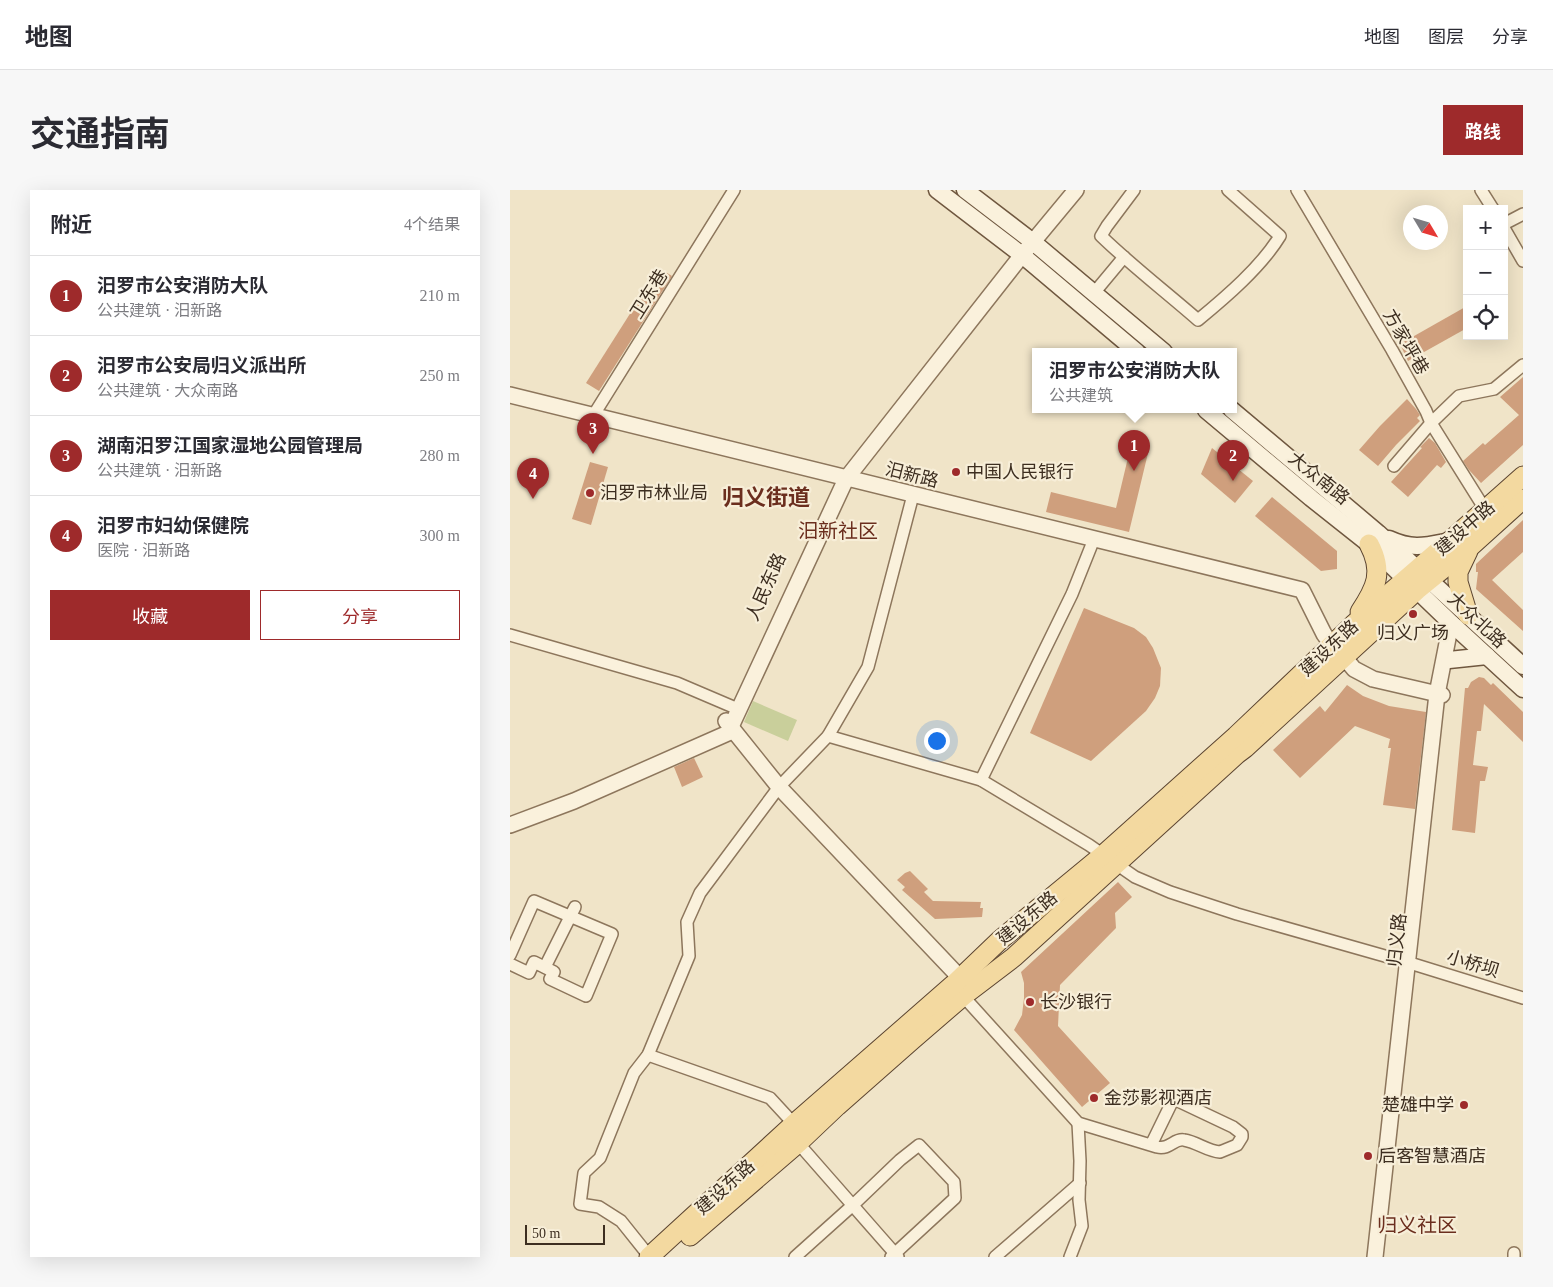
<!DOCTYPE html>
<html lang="zh">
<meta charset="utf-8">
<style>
:root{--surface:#fff;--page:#f7f7f7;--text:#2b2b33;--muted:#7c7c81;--line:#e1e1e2;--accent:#9e2a2b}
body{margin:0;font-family:"Times New Roman","Noto Sans SC",serif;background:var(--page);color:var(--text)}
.controls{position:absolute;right:15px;top:15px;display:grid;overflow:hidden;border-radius:0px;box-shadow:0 5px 20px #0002}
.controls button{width:45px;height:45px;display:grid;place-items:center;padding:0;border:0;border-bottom:1px solid var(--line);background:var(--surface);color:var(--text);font:25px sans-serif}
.compass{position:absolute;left:893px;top:15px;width:45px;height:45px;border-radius:50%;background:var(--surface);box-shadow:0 5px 20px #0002;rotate:128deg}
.scale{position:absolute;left:15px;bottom:12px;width:80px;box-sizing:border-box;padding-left:5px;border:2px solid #3d2e20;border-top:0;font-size:14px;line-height:18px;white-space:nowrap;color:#3d2e20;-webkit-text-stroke:4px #f7eed8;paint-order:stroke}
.you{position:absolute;left:426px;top:550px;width:18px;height:18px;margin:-12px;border:4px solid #fff;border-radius:50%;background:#1a73e8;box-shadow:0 0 0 8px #1a73e833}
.badge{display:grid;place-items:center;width:32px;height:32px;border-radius:50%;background:var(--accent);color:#fff;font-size:16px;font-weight:700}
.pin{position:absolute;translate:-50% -41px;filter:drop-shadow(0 1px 2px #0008)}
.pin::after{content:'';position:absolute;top:26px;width:18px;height:15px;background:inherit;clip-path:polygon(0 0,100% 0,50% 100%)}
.popup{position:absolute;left:522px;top:158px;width:205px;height:65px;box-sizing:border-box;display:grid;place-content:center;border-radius:0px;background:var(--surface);filter:drop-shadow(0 1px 4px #0005);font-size:16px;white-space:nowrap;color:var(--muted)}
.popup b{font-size:19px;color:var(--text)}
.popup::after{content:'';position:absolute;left:50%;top:100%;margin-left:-10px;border:10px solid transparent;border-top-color:var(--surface)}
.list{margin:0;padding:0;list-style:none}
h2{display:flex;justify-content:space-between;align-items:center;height:65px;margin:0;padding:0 20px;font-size:21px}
h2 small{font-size:16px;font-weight:400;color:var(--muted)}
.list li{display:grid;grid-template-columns:32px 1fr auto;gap:15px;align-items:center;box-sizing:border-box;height:80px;padding:0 20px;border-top:1px solid var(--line)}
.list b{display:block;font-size:19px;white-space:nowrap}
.list p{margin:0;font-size:16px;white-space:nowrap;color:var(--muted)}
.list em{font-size:16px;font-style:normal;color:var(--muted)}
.actions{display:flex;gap:10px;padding:15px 20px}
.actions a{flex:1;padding:11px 0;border:1px solid var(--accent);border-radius:0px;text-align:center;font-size:18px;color:var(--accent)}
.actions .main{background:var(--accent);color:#fff}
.icon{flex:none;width:28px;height:28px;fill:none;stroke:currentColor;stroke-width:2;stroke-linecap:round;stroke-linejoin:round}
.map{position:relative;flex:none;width:1013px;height:1067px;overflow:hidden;border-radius:0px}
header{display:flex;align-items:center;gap:30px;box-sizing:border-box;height:70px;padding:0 25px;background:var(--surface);border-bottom:1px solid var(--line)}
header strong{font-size:24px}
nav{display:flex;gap:28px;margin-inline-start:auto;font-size:18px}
.intro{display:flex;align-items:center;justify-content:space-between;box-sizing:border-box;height:120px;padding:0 30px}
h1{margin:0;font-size:35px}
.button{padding:12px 22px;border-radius:0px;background:var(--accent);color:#fff;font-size:18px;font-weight:700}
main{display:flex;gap:30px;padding:0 30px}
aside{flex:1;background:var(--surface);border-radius:0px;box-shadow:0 5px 20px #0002}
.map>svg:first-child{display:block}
</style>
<header>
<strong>地图</strong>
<nav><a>地图</a><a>图层</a><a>分享</a></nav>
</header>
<div class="intro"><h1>交通指南</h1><a class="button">路线</a></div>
<main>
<aside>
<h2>附近<small>4个结果</small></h2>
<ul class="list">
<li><span class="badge">1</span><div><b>汨罗市公安消防大队</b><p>公共建筑 · 汨新路</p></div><em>210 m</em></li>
<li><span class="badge">2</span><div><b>汨罗市公安局归义派出所</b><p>公共建筑 · 大众南路</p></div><em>250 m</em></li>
<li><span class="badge">3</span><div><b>湖南汨罗江国家湿地公园管理局</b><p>公共建筑 · 汨新路</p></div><em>280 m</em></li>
<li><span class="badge">4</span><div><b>汨罗市妇幼保健院</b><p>医院 · 汨新路</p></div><em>300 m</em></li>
</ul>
<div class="actions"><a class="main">收藏</a><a>分享</a></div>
</aside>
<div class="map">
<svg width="1013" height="1067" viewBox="0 0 1013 1067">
<rect width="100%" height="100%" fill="#f0e4c8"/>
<!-- garden -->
<polygon fill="#c9cf9b" points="243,511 287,530 278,551 234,532"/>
<!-- building -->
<g fill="#cf9f7d">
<polygon points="149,78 162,86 89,201 76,193"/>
<polygon points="957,116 957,138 898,171 890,154"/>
<polygon points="1013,187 1013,255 971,293 959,280 953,271 973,253 975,255 1009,225 990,207"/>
<polygon points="897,209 906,219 910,225 907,228 910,231 886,255 868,276 849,260 870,236"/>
<polygon points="919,248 925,253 936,272 931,278 927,275 898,307 881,292 912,258 910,257"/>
<polygon points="621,255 639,259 619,342 536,322 541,302 606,318"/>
<polygon points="702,258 743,291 725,313 691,284"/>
<polygon points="80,272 98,277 81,335 62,329"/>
<polygon points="762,307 827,361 827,379 811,381 745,326"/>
<polygon points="1013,330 1013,362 982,390 1013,420 1013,441 966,399 968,382 966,382 966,374"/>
<polygon points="574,418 624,438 636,447 643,458 651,478 650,496 645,508 636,521 581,571 520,543"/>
<polygon points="969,487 974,488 981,495 983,493 1013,522 1013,552 974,514 971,541 967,541 963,575 978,577 975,591 970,591 965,643 942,640 955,498 958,498 961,492"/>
<polygon points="837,495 853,506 879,516 916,522 905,619 873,615 881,558 878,558 880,549 845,536 790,588 763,560 810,516 815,522"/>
<polygon points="184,568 193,587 172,597 164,577"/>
<polygon points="400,681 418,699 414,702 423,711 471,712 470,718 473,718 472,727 425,729 392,700 395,697 387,690 395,683"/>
<polygon points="608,692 622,707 605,723 606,738 550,795 548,836 600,893 572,917 504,840 512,825 514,808 514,793 511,782"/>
</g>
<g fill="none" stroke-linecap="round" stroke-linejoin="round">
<defs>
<g id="minor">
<path d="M 624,0 L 597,36 L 591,46 C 622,76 656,102 688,130 C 716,107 751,77 770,46 L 718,0"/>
<polyline points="787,0 882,160 916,221 921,233 976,321"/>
<polyline points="971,0 983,19"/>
<polyline points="994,34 1013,24"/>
<polyline points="994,38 1013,71"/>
<polyline points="584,103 614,67"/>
<polyline points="83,226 224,0"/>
<polyline points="884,276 921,233 949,206 984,199 1013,175"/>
<polyline points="0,445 167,493 228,519"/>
<polyline points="318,546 471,590 579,655 625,687 660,702 727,724 903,774 1013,808"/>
<polyline points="471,590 562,404 584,349"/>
<polyline points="0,765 24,711 102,744 76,806 40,789 44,782 24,772 19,783 0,774"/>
<polyline points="35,777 65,717"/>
<path d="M 453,806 L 568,933 L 647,957 C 660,960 664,948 674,950 C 687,952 697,961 710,962 L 727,955 L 732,947 L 732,944 L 723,937 L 666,910 L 662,912 L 641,955"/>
<polyline points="138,865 260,908 284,934"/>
<polyline points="288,953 388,1067"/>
<polyline points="1004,1063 1004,1067"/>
<polyline points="139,1066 111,1031 89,1017 70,1014 74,983 90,968 124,883 138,865 179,766 177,732 190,703 269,597 318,546 358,477 403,305"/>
<polyline points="285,1067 343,1015 390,970 409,955 444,992 445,1008 381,1067"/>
<polyline points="485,1067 570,993"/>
<polyline points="560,1067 572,1036 569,1010 570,971 568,933"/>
</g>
<g id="tertiary">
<polyline points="0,205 792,400 814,444 822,455"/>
<polyline points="834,467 844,479 863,489 932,505"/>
<polyline points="216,531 269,597 457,795"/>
<polyline points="0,635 64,611 218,543 336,289 512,65 566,0"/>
<polyline points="865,1067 927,504 941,433"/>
</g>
<g id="secondary">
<polyline points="427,0 512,65 627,162"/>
<polyline points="455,0 523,52 654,162"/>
<polyline points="696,220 801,308 859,354 941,433 1013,499"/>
<polyline points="722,220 868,343 1013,476"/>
<path d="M 879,349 C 903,360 915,356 940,351"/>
<polyline points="939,470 977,466"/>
</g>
<g id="primary">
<polyline points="958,361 948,382 948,392 958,425"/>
<path d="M 850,422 C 866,398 874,382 859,354"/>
<polyline points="180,1046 288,953 327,916 403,849 453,806 504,767 727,564 735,558 907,400 961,356 1013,309"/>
<polyline points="139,1067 284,934 443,795 490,750 593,665 726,546 843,435 940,351 1013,286"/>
</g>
</defs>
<!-- minor casing -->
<use href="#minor" stroke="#8d765c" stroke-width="14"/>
<!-- tertiary casing -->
<use href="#tertiary" stroke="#8d765c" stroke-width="18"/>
<!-- secondary casing -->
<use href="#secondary" stroke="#6f573f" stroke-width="19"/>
<!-- primary casing -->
<use href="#primary" stroke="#5b4430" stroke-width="21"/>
<!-- minor -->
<use href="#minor" stroke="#faf1dc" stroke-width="11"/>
<!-- tertiary -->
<use href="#tertiary" stroke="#faf1dc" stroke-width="15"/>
<!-- secondary -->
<use href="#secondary" stroke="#faf1dc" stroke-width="16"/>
<!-- primary -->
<use href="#primary" stroke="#f3d9a0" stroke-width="19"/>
</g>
<!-- markers -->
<g fill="#9e2a2b" stroke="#f7eed8" stroke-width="2">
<circle cx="446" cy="282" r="5"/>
<circle cx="80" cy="303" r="5"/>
<circle cx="903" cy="424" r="5"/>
<circle cx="520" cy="812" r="5"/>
<circle cx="584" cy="908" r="5"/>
<circle cx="954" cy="915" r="5"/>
<circle cx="858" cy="966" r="5"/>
</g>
<g text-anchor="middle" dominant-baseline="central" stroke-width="4.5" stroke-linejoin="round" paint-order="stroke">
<!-- street labels -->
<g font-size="18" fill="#3d2e20" stroke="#f7eed8">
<text transform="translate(139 104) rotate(-58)">卫东巷</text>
<text transform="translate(896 152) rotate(60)">方家坪巷</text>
<text transform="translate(402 285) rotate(14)">汨新路</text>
<text transform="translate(809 288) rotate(39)">大众南路</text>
<text transform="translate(955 338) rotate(-41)">建设中路</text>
<text transform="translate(256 397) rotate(-66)">人民东路</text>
<text transform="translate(967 430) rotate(43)">大众北路</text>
<text transform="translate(819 458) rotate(-43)">建设东路</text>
<text transform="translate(517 728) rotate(-40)">建设东路</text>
<text transform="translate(887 750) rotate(-84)">归义路</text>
<text transform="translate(963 774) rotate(17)">小桥坝</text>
<text transform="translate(215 997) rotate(-42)">建设东路</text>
</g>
<!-- poi labels -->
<g font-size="18" fill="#3d2e20" stroke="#f7eed8" text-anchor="start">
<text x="456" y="282">中国人民银行</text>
<text x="90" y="303">汨罗市林业局</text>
<text x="903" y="443" text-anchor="middle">归义广场</text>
<text x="530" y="812">长沙银行</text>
<text x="594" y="908">金莎影视酒店</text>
<text x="944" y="915" text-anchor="end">楚雄中学</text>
<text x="868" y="966">后客智慧酒店</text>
</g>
<!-- quarter labels -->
<g font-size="20" fill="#6b2e1e" stroke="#f7eed8">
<text x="328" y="341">汨新社区</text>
<text x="907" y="1035">归义社区</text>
</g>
<!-- district labels -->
<g font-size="22" font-weight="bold" fill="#6b2e1e" stroke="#f7eed8">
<text x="256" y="307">归义街道</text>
</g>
</g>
</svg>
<div class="controls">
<button>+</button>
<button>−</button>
<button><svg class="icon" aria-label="locate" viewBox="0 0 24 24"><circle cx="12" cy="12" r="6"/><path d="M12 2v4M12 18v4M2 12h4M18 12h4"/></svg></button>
</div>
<svg class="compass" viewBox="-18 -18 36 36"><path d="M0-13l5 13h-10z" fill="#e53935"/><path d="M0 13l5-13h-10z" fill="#7c7c81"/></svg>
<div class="scale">50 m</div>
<div class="you"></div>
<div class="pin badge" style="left:624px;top:281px">1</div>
<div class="popup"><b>汨罗市公安消防大队</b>公共建筑</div>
<div class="pin badge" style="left:723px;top:291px">2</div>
<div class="pin badge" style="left:83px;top:264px">3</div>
<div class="pin badge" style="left:23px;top:309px">4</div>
</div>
</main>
